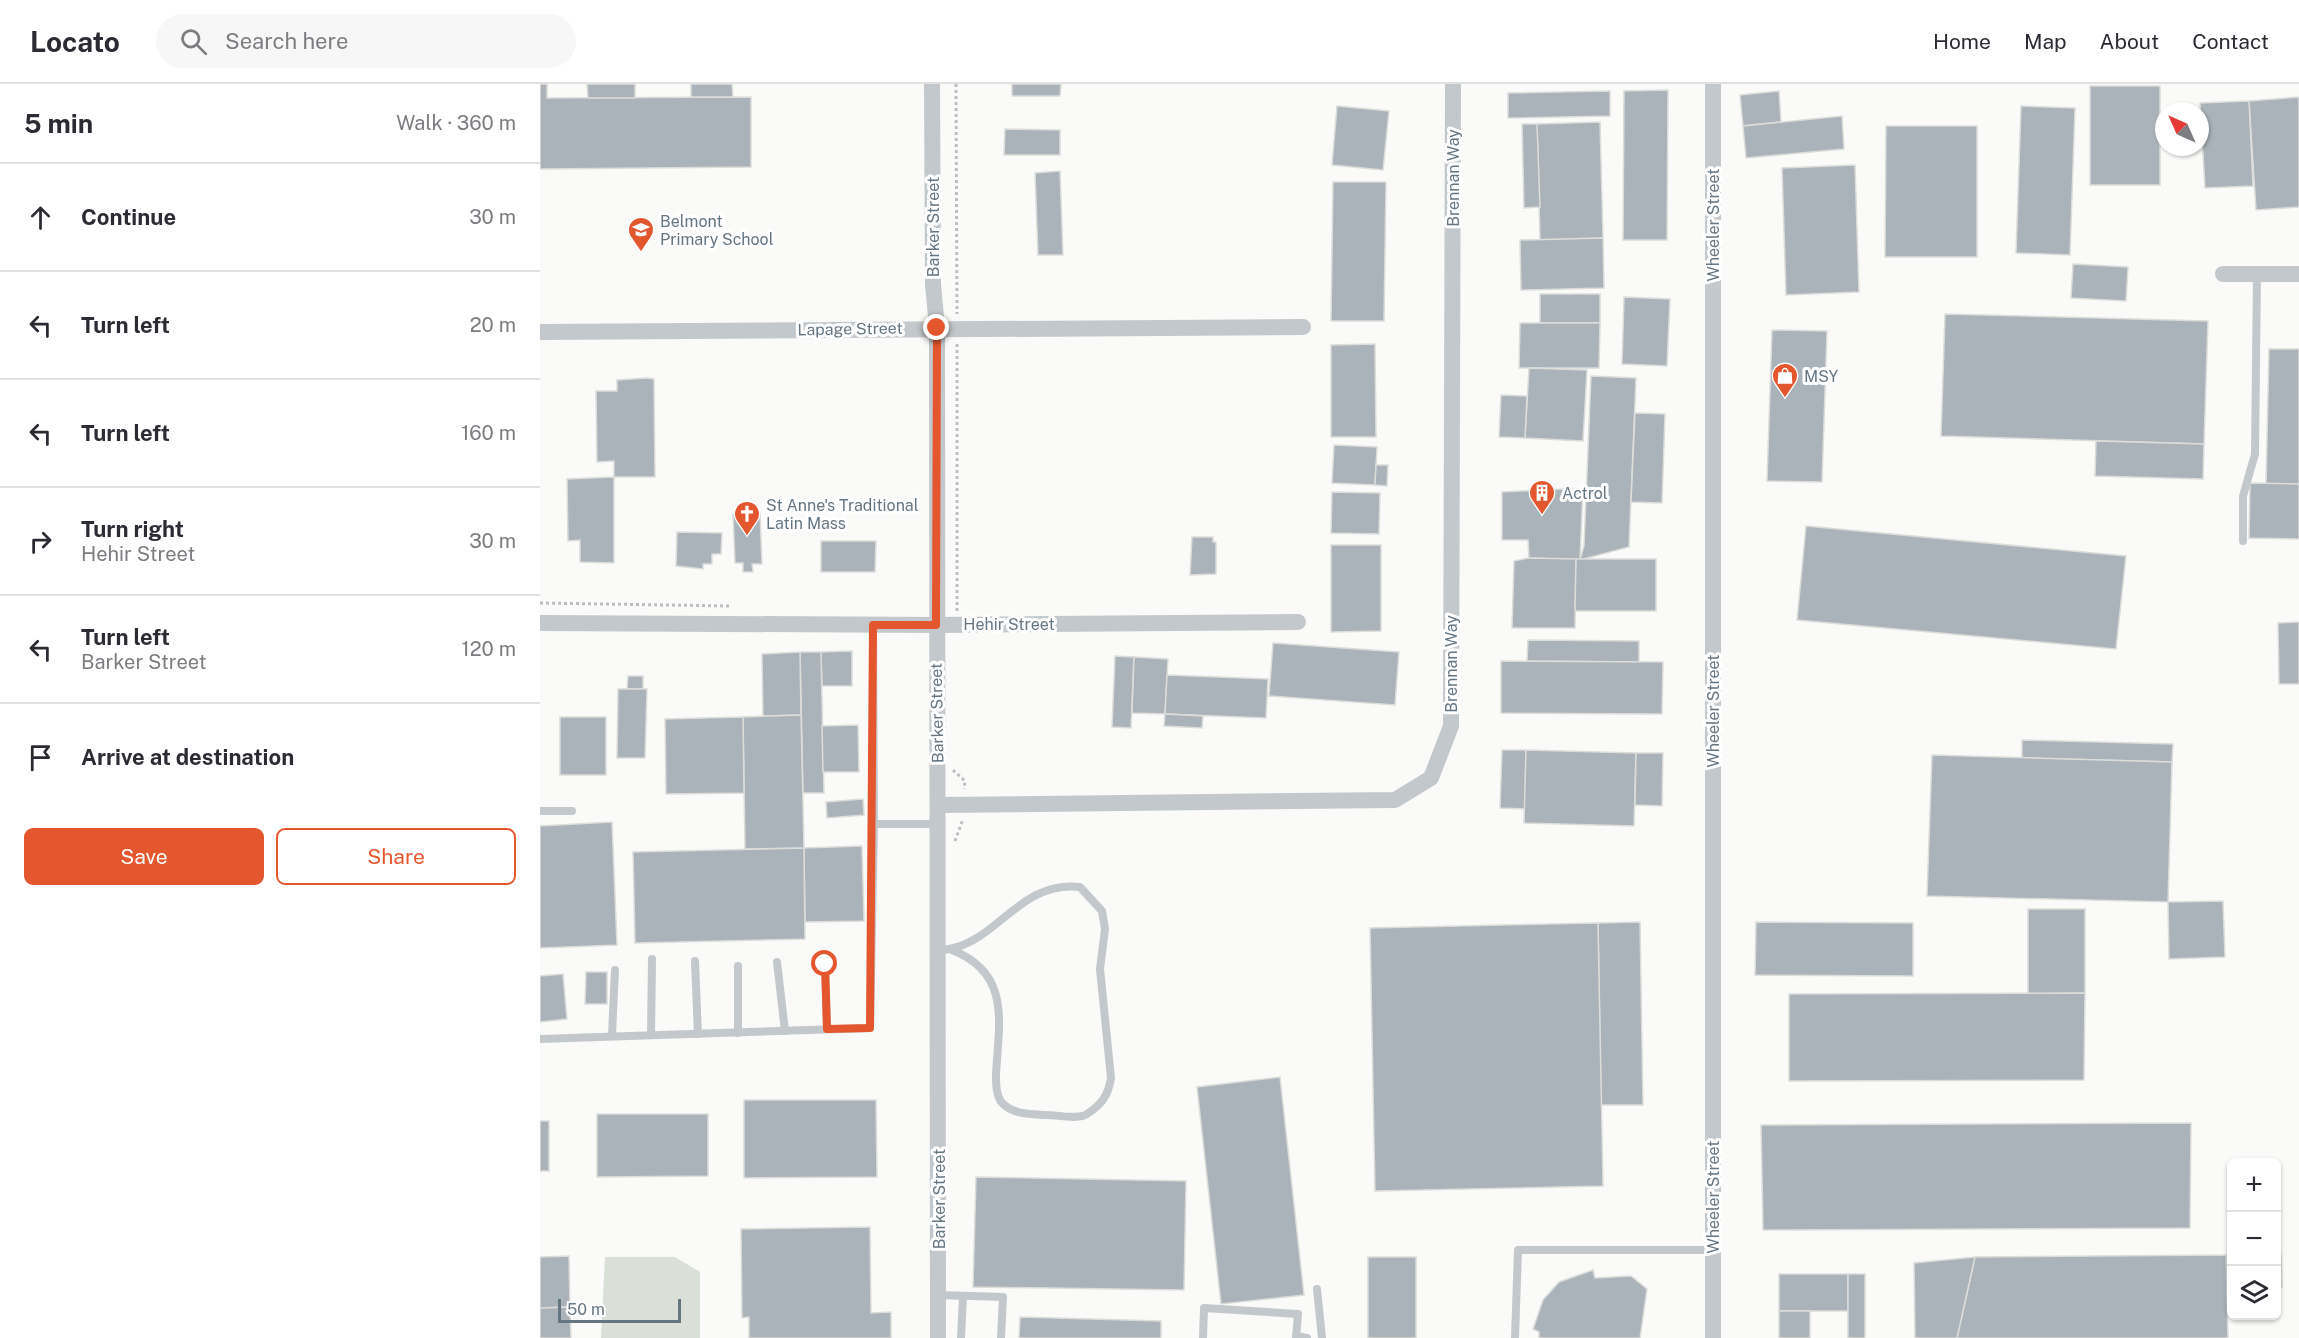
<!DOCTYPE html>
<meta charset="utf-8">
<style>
:root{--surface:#fff;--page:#f7f7f7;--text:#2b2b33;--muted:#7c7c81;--line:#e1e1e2;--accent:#e4572e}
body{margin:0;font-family:"Public Sans",sans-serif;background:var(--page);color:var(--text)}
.controls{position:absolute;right:18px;bottom:18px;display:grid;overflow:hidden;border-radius:9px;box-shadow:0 2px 4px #0004}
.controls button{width:54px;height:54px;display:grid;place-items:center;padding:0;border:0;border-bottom:2px solid var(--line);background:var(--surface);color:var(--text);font:30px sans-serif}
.compass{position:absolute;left:1615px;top:18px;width:54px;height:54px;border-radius:50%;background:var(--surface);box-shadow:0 2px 4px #0004;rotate:315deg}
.scale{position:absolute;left:18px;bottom:15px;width:123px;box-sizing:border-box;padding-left:6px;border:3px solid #657683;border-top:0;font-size:16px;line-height:21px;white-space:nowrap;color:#657683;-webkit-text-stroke:4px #fff;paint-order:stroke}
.stop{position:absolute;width:18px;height:18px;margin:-14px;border:4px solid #e4572e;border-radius:50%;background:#fff}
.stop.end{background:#e4572e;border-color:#fff;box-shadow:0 2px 6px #0008}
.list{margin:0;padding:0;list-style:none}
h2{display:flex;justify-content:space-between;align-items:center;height:78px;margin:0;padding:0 24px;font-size:26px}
h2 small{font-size:20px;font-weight:400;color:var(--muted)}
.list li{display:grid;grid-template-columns:39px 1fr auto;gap:18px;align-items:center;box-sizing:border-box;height:108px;padding:0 24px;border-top:2px solid var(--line)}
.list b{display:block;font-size:22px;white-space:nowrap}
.list p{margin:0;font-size:20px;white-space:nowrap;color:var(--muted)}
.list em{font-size:20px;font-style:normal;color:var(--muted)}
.actions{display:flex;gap:12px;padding:18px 24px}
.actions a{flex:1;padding:14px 0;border:2px solid var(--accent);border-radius:9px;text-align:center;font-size:21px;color:var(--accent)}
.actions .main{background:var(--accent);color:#fff}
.icon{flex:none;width:33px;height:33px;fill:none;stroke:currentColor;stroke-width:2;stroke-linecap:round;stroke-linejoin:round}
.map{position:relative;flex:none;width:1759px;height:1254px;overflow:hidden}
header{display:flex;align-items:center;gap:36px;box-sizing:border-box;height:84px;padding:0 30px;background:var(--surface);border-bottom:2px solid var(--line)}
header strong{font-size:28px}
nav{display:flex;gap:33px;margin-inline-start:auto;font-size:21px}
.search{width:420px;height:54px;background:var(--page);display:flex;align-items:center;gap:15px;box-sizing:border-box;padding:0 21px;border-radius:33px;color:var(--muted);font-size:22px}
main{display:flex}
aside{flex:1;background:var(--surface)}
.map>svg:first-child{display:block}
</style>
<header>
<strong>Locato</strong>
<div class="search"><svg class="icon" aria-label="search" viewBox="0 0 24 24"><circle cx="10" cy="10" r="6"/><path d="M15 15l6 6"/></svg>Search here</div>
<nav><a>Home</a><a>Map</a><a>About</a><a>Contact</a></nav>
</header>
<main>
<aside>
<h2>5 min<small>Walk · 360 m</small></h2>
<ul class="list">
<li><svg class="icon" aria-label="ahead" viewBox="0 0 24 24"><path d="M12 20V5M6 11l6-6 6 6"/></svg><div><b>Continue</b></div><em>30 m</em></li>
<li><svg class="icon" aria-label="left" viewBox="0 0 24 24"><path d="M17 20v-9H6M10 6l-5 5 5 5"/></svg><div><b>Turn left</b></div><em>20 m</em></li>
<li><svg class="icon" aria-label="left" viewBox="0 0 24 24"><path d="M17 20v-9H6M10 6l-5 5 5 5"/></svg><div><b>Turn left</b></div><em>160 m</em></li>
<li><svg class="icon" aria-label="right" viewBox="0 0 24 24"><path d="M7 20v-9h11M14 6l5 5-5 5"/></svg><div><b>Turn right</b><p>Hehir Street</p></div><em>30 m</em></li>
<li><svg class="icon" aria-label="left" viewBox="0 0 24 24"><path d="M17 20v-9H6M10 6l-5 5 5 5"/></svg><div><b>Turn left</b><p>Barker Street</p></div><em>120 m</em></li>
<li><svg class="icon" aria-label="arrive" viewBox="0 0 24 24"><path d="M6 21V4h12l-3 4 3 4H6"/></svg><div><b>Arrive at destination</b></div></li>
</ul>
<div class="actions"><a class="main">Save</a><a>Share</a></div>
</aside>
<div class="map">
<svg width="1759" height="1254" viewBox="0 0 1759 1254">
<rect width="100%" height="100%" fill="#fafaf8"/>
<!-- green -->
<polygon fill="#dadfd7" points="65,1173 135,1173 160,1188 160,1254 61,1254"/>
<!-- building -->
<g fill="#aab3b9" stroke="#dcdcda" stroke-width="1.5">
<polygon points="0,0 7,0 7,14 211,13 211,83 0,85"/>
<polygon points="47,0 95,0 95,14 48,14"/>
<polygon points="151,0 192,0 193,13 151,13"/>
<polygon points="472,0 521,0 520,12 472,12"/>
<rect x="1550" y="2" width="70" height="99"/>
<polygon points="1128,6 1127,156 1083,156 1084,7"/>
<polygon points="1070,7 1070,32 968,34 968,9"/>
<polygon points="1239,7 1241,38 1203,42 1200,11"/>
<polygon points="1759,13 1759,123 1716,126 1709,17"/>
<polygon points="1709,17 1713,102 1665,104 1660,19"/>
<polygon points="797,22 849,27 843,86 792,81"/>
<polygon points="1481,22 1535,24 1530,171 1476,169"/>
<polygon points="1302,32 1304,65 1206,74 1203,42"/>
<polygon points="1060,38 1063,154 1000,156 997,40"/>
<polygon points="982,40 997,40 1000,123 984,124"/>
<polygon points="1346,42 1437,42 1437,173 1345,173"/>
<polygon points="465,45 520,46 520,71 464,71"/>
<polygon points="1315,81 1319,208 1246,211 1242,84"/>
<polygon points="520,87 523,171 498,171 495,89"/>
<polygon points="793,98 846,98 844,237 791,237"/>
<polygon points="1063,154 1064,204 981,206 980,156"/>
<polygon points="1533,180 1588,183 1586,217 1531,214"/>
<rect x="1000" y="210" width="60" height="29"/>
<polygon points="1084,213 1130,215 1127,282 1082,280"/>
<polygon points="1405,230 1668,237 1664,360 1401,352"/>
<polygon points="980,239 1060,239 1059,284 979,284"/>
<polygon points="1232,246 1287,247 1282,398 1227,397"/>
<polygon points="835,260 836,353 791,353 791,261"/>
<polygon points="1729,265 1759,265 1759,400 1726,400"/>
<polygon points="989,284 1047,286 1043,357 985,354"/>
<polygon points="1051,292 1096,294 1089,463 1040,476 1044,462"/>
<polygon points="107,294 114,295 115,393 74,393 74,377 57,378 56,307 77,307 77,296"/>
<polygon points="961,311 987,312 985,354 959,353"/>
<polygon points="1095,329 1125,330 1122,419 1091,418"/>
<polygon points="1556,357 1664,360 1663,395 1555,392"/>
<polygon points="794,361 837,363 835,401 792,399"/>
<polygon points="836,381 848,381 847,402 835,401"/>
<polygon points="74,393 74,479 40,478 40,456 28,457 27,395"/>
<polygon points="1710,399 1759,400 1759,455 1709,454"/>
<polygon points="1043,404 1040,476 989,474 988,456 962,456 962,408"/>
<polygon points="792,408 840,409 839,450 791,449"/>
<polygon points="220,429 222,480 212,480 213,488 203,488 203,479 195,479 193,430"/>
<polygon points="1266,442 1586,472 1576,565 1257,536"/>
<polygon points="137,448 182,449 181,470 172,470 172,480 163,480 163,485 136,482"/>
<polygon points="652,453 673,453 673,458 676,458 676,490 650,491"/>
<polygon points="281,457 336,457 335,488 281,488"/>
<polygon points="791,461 841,461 841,547 791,548"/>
<polygon points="989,474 1036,475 1035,544 972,544 974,477"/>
<polygon points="1036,475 1116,475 1116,527 1035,527"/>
<polygon points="1759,538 1759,600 1739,600 1738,539"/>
<polygon points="988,556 1099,557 1099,578 987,577"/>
<polygon points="733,559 859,568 855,621 729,612"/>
<polygon points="312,567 312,602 282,602 281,568"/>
<polygon points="260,568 281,568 284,709 263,709"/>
<polygon points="260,568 261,631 223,632 222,570"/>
<polygon points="575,572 594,573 591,644 572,643"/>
<polygon points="594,573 628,575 625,630 592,629"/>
<polygon points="961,577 1123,578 1122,630 961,629"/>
<polygon points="627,591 728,595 726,634 625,630"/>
<polygon points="88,592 103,592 103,605 87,605"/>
<polygon points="78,605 107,605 105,674 77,674"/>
<polygon points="625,630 663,632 662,644 624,642"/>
<polygon points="261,631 264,764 205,765 203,633"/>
<rect x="20" y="633" width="46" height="58"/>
<polygon points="203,633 204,709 126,710 125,635"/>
<polygon points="318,641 319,688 283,688 282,642"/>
<polygon points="1482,656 1633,660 1632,678 1482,674"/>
<polygon points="962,666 986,666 985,725 960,724"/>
<polygon points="986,666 1096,669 1094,742 984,739"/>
<polygon points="1096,669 1123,669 1122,722 1095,721"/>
<polygon points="1392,671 1632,678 1628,818 1387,812"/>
<polygon points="323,715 324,731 287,734 286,718"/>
<polygon points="72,738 77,861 0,864 0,742"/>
<polygon points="322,762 324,837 265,838 264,764"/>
<polygon points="264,764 265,855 95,859 93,768"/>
<polygon points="1683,817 1685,873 1629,875 1628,818"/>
<polygon points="1488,825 1545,825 1545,909 1488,910"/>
<polygon points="1100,838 1103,1021 1061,1021 1058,839"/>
<polygon points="1216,838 1373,839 1373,892 1215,891"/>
<polygon points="1058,839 1063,1102 835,1107 830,844"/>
<polygon points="46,888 67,888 67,920 45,920"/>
<polygon points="23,890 27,935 0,938 0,892"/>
<polygon points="1545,909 1544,996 1249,997 1249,910"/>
<polygon points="740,993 764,1211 681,1220 657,1003"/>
<polygon points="204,1016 336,1016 337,1093 204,1094"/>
<polygon points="57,1030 168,1030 168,1092 57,1093"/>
<rect x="0" y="1037" width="9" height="50"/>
<polygon points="1651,1039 1650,1144 1223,1146 1221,1041"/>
<polygon points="436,1093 646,1097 644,1206 433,1203"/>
<polygon points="330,1143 331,1229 351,1228 351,1254 209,1254 209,1233 202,1234 201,1145"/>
<polygon points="1736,1170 1741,1170 1742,1203 1736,1203"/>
<polygon points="1686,1171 1692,1171 1692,1205 1687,1205"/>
<polygon points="1686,1171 1688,1254 1417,1254 1435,1173"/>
<polygon points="29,1172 30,1223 0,1224 0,1173"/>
<rect x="828" y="1173" width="48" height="81"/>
<polygon points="1435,1173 1417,1254 1375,1254 1374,1179"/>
<polygon points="1053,1186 1055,1194 1091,1192 1107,1205 1100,1254 999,1254 999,1248 993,1245 1003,1216 1019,1198"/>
<rect x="1239" y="1190" width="69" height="37"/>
<rect x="1308" y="1190" width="17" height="64"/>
<polygon points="30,1223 31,1254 0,1254 0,1224"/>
<rect x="1239" y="1227" width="31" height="27"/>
<polygon points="480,1233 621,1237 621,1254 479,1254"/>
</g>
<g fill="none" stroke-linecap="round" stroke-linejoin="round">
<!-- path -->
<g stroke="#bbbfc2" stroke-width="3" stroke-dasharray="3 3" stroke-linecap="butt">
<polyline points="416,0 417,230"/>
<polyline points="0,519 190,522"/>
<polyline points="417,527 417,260"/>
<polyline points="413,686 425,697 424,705"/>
<polyline points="415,757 423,735"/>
</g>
<!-- lane -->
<g stroke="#c3c8cc" stroke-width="8">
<polyline points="1703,457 1703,412 1715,370 1717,190"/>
<polyline points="333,541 334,740 399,740"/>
<polyline points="0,727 32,727"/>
<path d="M 399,866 C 455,865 476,796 540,803 L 562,827 L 565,845 L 560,885 L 571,994 C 568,1012 562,1020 547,1030 C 538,1036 518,1031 507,1031 C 492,1030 475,1031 463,1020 C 456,1013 456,1000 456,990 C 459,938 471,889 412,866"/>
<polyline points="155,877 158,950"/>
<polyline points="237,878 245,947"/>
<polyline points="285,880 287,945"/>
<polyline points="198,949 198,882"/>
<polyline points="72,951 75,886"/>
<polyline points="111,951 112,875"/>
<polyline points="0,955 330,944 334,740"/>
<polyline points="777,1205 782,1254"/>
<polyline points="398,1211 463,1213 461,1254"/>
<polyline points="756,1252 767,1254"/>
<polyline points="421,1254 423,1212"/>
<polyline points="663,1254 664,1224 758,1230 756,1254"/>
<polyline points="975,1254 978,1166 1172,1166"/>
</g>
<!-- street -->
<g stroke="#c3c8cc" stroke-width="16">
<polyline points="392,0 393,200 397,244 398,1254"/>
<polyline points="1683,190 1759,190"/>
<polyline points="0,248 763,243"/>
<polyline points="0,539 396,541 758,538"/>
<polyline points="399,721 855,716 891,694 911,642 913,0"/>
<polyline points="1173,1254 1173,0"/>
</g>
</g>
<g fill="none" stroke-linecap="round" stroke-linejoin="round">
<!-- route -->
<polyline stroke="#e4572e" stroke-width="8" points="285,880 287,945 330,944 333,541 396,541 397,244"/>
</g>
<!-- icons -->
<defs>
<symbol id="school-pin" viewBox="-11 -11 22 30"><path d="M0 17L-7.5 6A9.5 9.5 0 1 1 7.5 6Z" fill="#e4572e" stroke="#fff"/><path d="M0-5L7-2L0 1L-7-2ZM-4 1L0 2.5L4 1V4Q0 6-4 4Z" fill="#fff"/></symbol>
<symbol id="shop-pin" viewBox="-11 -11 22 30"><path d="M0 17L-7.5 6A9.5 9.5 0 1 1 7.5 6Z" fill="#e4572e" stroke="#fff"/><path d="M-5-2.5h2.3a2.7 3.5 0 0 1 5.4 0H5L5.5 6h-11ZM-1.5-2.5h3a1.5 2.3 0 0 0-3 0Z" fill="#fff"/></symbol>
<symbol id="building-pin" viewBox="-11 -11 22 30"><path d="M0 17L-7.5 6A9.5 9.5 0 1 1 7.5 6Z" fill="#e4572e" stroke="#fff"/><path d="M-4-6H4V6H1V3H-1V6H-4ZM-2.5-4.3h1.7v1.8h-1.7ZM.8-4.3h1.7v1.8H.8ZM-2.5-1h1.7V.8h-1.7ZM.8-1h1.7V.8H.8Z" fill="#fff"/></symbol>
<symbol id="church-pin" viewBox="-11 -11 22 30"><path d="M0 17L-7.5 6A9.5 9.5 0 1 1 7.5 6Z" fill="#e4572e" stroke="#fff"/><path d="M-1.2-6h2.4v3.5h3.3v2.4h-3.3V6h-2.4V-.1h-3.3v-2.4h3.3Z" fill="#fff"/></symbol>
</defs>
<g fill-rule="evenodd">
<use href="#school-pin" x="86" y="131" width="30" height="40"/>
<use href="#shop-pin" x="1230" y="277" width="30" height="40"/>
<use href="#building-pin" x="987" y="394" width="30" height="40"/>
<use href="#church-pin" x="192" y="415" width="30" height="40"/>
</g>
<g text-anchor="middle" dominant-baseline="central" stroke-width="6" stroke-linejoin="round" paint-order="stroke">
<!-- street labels -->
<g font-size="16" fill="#657683" stroke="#fff">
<text transform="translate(913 94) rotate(-90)">Brennan Way</text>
<text transform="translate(1173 141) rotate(-90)">Wheeler Street</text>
<text transform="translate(393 143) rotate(-90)">Barker Street</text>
<text transform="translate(310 245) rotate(-1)">Lapage Street</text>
<text x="469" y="540">Hehir Street</text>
<text transform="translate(911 580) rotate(-90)">Brennan Way</text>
<text transform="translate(1173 627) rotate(-90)">Wheeler Street</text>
<text transform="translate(397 629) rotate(-91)">Barker Street</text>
<text transform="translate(1173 1113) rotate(-90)">Wheeler Street</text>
<text transform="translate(399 1115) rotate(-90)">Barker Street</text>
</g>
<!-- poi labels -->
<g font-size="16" fill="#657683" stroke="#fff" text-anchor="start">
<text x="120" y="137">Belmont<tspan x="120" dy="18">Primary School</tspan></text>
<text x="1264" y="292">MSY</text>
<text x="1022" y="409">Actrol</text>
<text x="226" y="421">St Anne's Traditional<tspan x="226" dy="18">Latin Mass</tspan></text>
</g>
</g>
</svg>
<div class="controls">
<button>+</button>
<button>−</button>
<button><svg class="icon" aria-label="layers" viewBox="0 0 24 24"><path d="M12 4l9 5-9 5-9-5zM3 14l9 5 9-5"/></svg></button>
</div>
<svg class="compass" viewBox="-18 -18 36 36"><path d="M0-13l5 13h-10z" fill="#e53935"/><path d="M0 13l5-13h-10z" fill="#7c7c81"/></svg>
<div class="scale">50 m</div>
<div class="stop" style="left:285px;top:880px"></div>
<div class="stop end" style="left:397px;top:244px"></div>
</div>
</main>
